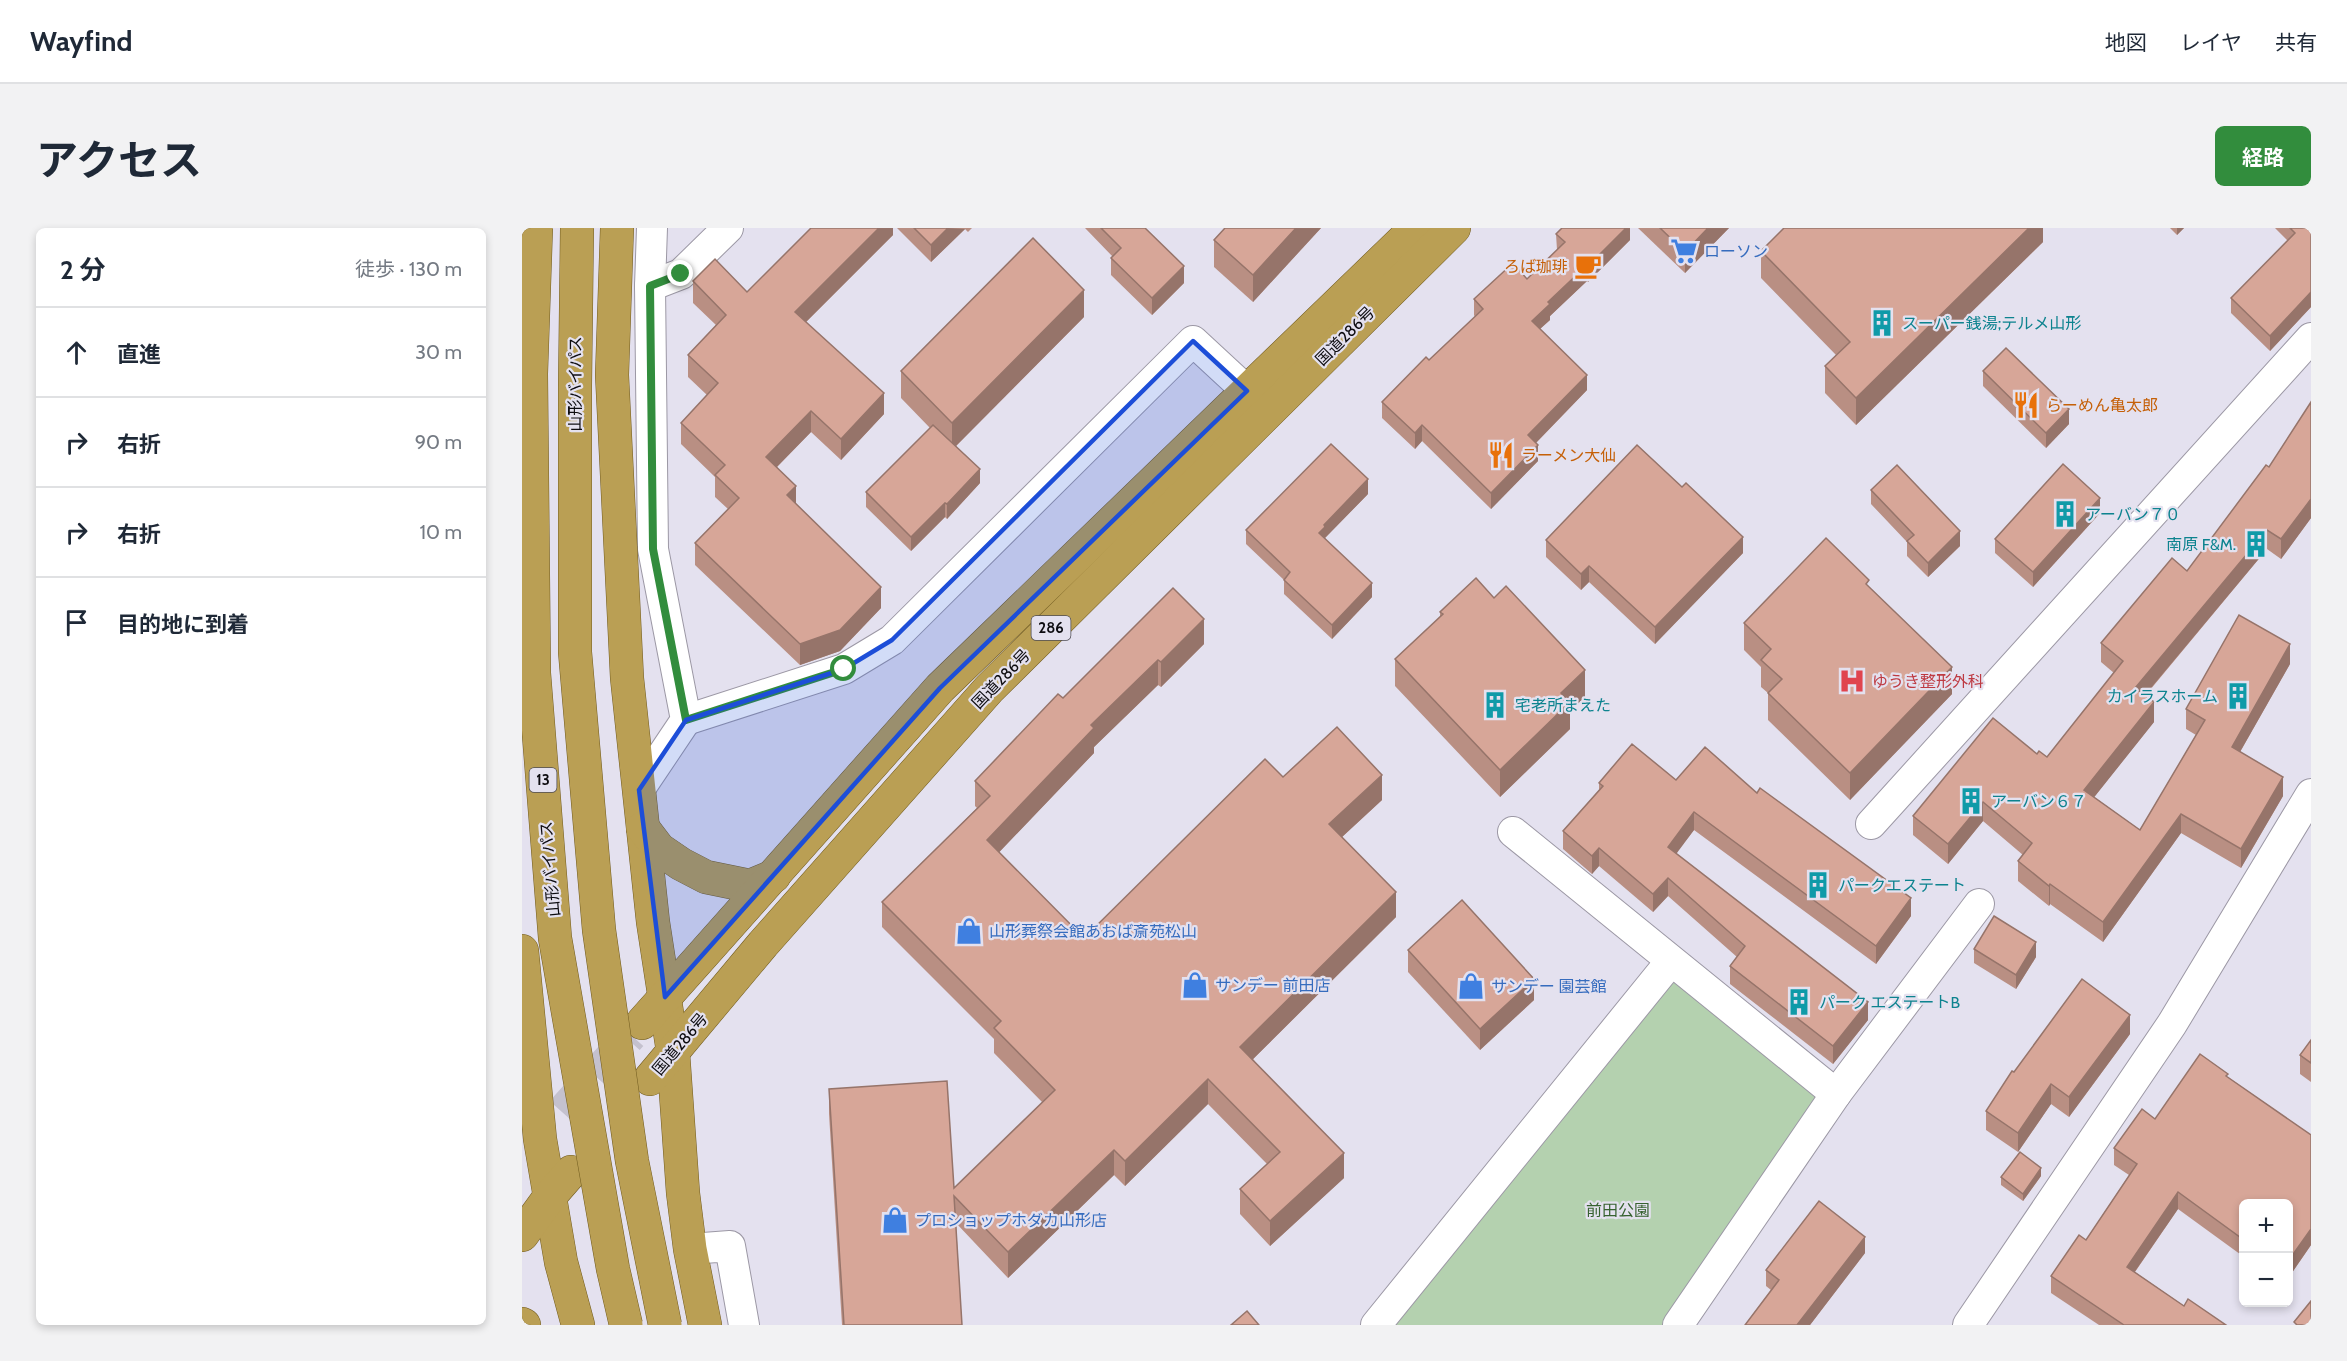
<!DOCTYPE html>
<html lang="ja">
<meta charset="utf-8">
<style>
:root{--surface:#fff;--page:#f2f2f3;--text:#1f2937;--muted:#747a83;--line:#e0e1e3;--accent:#328d3d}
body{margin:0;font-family:Cabin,"Noto Sans JP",sans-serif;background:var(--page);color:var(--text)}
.controls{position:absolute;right:18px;bottom:18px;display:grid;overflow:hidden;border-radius:9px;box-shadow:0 3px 9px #0003}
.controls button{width:54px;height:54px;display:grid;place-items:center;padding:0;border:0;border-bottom:2px solid var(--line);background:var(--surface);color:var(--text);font:30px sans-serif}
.stop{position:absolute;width:18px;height:18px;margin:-14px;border:4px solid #328d3d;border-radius:50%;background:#fff}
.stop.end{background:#328d3d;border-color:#fff;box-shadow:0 2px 6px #0008}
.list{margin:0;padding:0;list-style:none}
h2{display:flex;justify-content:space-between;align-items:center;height:78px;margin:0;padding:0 24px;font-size:26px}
h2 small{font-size:20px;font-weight:400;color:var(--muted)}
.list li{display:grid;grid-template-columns:39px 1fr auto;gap:18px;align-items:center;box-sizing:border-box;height:90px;padding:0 24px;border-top:2px solid var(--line)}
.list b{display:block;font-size:22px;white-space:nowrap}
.list em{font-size:20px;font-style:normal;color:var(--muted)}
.icon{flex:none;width:33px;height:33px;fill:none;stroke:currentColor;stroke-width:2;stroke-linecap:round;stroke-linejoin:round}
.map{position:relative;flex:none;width:1789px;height:1097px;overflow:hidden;border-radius:9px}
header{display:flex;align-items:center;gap:36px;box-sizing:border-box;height:84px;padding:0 30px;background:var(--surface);border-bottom:2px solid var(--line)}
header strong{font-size:28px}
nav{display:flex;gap:33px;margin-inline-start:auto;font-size:21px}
.intro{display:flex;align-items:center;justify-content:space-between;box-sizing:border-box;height:144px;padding:0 36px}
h1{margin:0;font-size:42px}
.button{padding:15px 27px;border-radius:9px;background:var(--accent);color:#fff;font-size:21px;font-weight:700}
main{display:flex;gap:36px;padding:0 36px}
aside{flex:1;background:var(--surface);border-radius:9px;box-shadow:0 3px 9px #0003}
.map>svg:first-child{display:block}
</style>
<header>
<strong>Wayfind</strong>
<nav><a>地図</a><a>レイヤ</a><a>共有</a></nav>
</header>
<div class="intro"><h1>アクセス</h1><a class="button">経路</a></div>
<main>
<aside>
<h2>2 分<small>徒歩 · 130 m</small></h2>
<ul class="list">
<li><svg class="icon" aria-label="ahead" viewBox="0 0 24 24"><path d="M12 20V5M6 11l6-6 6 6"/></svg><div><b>直進</b></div><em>30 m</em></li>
<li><svg class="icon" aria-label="right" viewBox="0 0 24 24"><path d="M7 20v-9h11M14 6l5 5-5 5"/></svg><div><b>右折</b></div><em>90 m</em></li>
<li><svg class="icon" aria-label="right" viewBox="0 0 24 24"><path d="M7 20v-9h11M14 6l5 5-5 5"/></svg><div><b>右折</b></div><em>10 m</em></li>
<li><svg class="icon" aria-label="arrive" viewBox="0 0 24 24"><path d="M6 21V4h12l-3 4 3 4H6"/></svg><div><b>目的地に到着</b></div></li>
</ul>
</aside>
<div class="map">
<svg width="1789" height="1097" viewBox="0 0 1789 1097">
<rect width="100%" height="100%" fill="#e4e1ef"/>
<!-- green -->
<polygon fill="#b4d1af" points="1149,733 1314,866 1156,1097 854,1097"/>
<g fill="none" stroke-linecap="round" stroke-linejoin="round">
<!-- trunk-tunnel -->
<polyline stroke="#c4c1ce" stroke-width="33" stroke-dasharray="33 16" stroke-linecap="butt" points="40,884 109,807"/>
<defs>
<g id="minor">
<polyline points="128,58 159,46 206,0"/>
<polyline points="164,492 322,441 370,412 671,113 725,163"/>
<polyline points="117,562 164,492 131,321 128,58 130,0"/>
<polyline points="1349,596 1789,110"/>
<polyline points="991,604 1314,866"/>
<polyline points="168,1021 208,1018 222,1097"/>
<polyline points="854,1097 1149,733"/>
<polyline points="1156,1097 1314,866 1457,676"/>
<polyline points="1446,1097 1650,796 1789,566"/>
</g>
<g id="trunk">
<polyline points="95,0 90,147 105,450 131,694 151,824 161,965 168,1021 183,1097"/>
<polyline points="121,600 137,621 159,636 184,649 228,658 252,648"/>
<polyline points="0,723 18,911 39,1034 56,1097"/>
<polyline points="120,795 418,460 894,0"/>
<polyline points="128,851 241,716 467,461 932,0"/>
<polyline points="0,1007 29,967 49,944"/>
<polyline points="0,1096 2,1097"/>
</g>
</defs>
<!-- minor casing -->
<use href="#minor" stroke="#9c98a5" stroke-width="32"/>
<!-- trunk casing -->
<use href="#trunk" stroke="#725c20" stroke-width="34"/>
<!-- minor -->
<use href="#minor" stroke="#fff" stroke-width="30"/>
<!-- trunk -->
<use href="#trunk" stroke="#ba9f54" stroke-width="33"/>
<defs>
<g id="trunk-bridge">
<polyline points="14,0 9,146 12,445 33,710 91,1041 104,1097"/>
<polyline points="55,0 53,158 53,424 77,702 110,933 143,1097"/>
</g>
</defs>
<!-- trunk-bridge casing -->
<use href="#trunk-bridge" stroke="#725c20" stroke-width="34" stroke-linecap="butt"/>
<!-- trunk-bridge -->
<use href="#trunk-bridge" stroke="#ba9f54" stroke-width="33"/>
</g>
<!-- wall -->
<g fill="#b98f83">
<polygon points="371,0 371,7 284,94 362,186 319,232 289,204 255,239 274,276 359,380 318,423 278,437 173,337 173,315 206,281 193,269 193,249 159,216 159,195 185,167 166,149 166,127 194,97 171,75 171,53 225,64"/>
<polygon points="375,0 450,0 446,4 443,1 409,34"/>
<polygon points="563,0 623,0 662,55 630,87 589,47 589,30 591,29"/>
<polygon points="703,0 799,0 731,74 692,39 692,12"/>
<polygon points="1108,0 1108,12 1066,54 1065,53 1028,88 1028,92 1018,101 1065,162 1014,215 1016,233 969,281 900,213 893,221 860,190 860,174 907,132 953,89 952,87 952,71 1005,51 1035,22 1034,6"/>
<polygon points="1116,0 1207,0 1163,45"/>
<polygon points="1521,0 1521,14 1334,197 1303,165 1303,138 1314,127 1239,50 1239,23"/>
<polygon points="1648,0 1662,0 1655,7"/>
<polygon points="1753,0 1789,0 1789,79 1748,123 1709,85 1709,70 1766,13"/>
<polygon points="562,89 434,218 458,255 425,291 423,289 389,323 344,279 344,264 408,200 379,170 379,143"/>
<polygon points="1461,143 1547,196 1524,220 1461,158"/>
<polygon points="1789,174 1789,290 1759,331 1745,321 1623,468 1632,494 1572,569 1618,602 1674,507 1664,501 1664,481 1768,436 1718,524 1761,568 1719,640 1659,605 1581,714 1528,676 1527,678 1496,653 1496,633 1501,627 1461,593 1426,636 1391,607 1391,588 1515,526 1525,529 1592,445 1579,434 1579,415 1665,343 1747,239"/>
<polygon points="1349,262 1438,318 1406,349 1385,328 1385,314 1349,276"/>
<polygon points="846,266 803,310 850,369 810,411 762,366 762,352 724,316 724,302"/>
<polygon points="1578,285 1511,359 1473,325 1473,311"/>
<polygon points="1024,312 1221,325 1133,416 1067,354 1059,362 1024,329"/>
<polygon points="1347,359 1430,466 1328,572 1246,492 1246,465 1239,459 1239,439 1222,422 1222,395"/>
<polygon points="651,360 682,416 639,459 636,457 572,519 572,525 477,624 562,710 761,549 860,572 820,609 874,689 731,831 822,950 748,1018 718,986 718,961 745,936 686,876 603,958 592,947 486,1050 434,995 440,1097 320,1097 307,886 307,861 432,960 521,875 472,825 472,811 360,699 360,674 455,580 453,578 453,553 541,470"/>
<polygon points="918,384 1063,469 1048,483 1048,501 978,569 873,458 873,431 918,389"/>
<polygon points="1154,552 1235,565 1389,688 1354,736 1172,602 1154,625 1346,792 1311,836 1208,756 1208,738 1215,729 1146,668 1131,684 1077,638 1070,646 1041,621 1041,603 1077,562 1077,555"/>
<polygon points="1452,721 1514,729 1494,761 1452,735"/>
<polygon points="886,722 1012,772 958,822 886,744"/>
<polygon points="1608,806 1547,889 1529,876 1496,924 1464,902 1464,883 1492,844"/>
<polygon points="1789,812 1789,854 1778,846 1778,827"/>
<polygon points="1706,849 1789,907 1789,1017 1767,1049 1767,975 1722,975 1722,1029 1656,981 1613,1044 1662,1078 1704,1097 1577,1097 1529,1065 1529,1048 1564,1012 1607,947 1592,937 1592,920 1633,891"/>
<polygon points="1519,948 1501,973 1479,957 1479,949"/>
<polygon points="1343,1025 1288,1097 1223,1097 1249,1062 1244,1058 1244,1042"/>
</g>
<!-- shaded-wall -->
<g fill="#96746a">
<polygon points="357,0 371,0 371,7 273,105 273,84"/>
<polygon points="426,0 443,1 409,34 409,17"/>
<polygon points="774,0 799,0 731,74 731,47"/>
<polygon points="1104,0 1108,0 1108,12 1066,54 1066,38"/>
<polygon points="1186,0 1207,0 1163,45 1163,24"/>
<polygon points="1507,0 1521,0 1521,14 1334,197 1334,170"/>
<polygon points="1655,0 1662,0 1655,7"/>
<polygon points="1065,37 1065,53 1028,88 1028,92 1010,108 1010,93 1026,74"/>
<polygon points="662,38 662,55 630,87 630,70"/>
<polygon points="562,62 562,89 430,222 430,195"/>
<polygon points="1789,64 1789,79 1748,123 1748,108"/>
<polygon points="1065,147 1065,162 1006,223 1006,207"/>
<polygon points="362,165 362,186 319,232 319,211"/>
<polygon points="1547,181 1547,196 1524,220 1524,205"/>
<polygon points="289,183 289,204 244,250 244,229"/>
<polygon points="900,197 900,213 893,221 893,205"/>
<polygon points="1016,217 1016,233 969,281 969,265"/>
<polygon points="458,241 458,255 425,291 425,276"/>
<polygon points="846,251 846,266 803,310 803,313 797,305 802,297"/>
<polygon points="274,258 274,279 265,267"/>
<polygon points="1578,270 1578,285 1511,359 1511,344"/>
<polygon points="1789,271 1789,290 1759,331 1759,311"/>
<polygon points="423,275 423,289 389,323 389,309"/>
<polygon points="1745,302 1745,321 1613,479 1613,460"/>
<polygon points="1438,303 1438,318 1406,349 1406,335"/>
<polygon points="1221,309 1221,325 1133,416 1133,399"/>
<polygon points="1067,338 1067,354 1059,362 1059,346"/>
<polygon points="850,355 850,369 810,411 810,397"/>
<polygon points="359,359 359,380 318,423 278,437 278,416"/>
<polygon points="682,391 682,416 639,459 639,434"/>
<polygon points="1768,416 1768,436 1710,538 1710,519"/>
<polygon points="636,432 636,457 572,519 572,525 465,637 465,612 569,497"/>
<polygon points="1430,439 1430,466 1328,572 1328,545"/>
<polygon points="1063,442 1063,469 1048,483 1048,501 978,569 978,542 1039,465"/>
<polygon points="1632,474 1632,494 1562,582 1562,562"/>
<polygon points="860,547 860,572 807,621 807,596"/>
<polygon points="1761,549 1761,568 1719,640 1719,621"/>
<polygon points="1461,574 1461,593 1426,636 1426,616"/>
<polygon points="1172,584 1172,602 1146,637 1146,619"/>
<polygon points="1659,586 1659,605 1581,714 1581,694"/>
<polygon points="1077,620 1077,638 1070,646 1070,628"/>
<polygon points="1146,650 1146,668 1131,684 1131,666"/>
<polygon points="1528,656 1528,676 1527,678 1527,658"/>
<polygon points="874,664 874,689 718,844 718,819"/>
<polygon points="1389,670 1389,688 1354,736 1354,718"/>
<polygon points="1514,714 1514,729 1494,761 1494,747"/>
<polygon points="1012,751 1012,772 958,822 958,801"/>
<polygon points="1346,774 1346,792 1311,836 1311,818"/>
<polygon points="1608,787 1608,806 1547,889 1547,869"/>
<polygon points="686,851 686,876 603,958 603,933"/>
<polygon points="1529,856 1529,876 1496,924 1496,905"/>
<polygon points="592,922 592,947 486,1050 486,1024"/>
<polygon points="822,925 822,950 748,1018 748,993"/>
<polygon points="1519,940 1519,948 1501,973 1501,966"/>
<polygon points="1656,964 1656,981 1605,1055 1605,1039"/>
<polygon points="1789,1001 1789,1017 1767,1049 1767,1032"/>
<polygon points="1343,1009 1343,1025 1288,1097 1275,1097"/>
</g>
<!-- building -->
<g fill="#d7a698" stroke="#96746a" stroke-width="1.5">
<polygon points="289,0 357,0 273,84 362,165 319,211 289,183 244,229 274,258 265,267 359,359 318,402 278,416 173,315 217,270 193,247 203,237 159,195 196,155 166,127 204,87 171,53 193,31 225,64"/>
<polygon points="392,0 426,0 409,17"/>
<polygon points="579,0 623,0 662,38 630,70 589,30 599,20"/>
<polygon points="703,0 774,0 731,47 692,12"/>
<polygon points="1040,0 1104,0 1066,38 1065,37 1026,74 1028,76 1010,93 1065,147 1006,207 1016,217 969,265 900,197 893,205 860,174 904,129 907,132 961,81 952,71 991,35 1005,51 1043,14 1034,6"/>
<polygon points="1138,0 1186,0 1163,24"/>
<polygon points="1262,0 1507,0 1334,170 1303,138 1328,114 1239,23"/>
<polygon points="1768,0 1789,0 1789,64 1748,108 1709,70 1773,5"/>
<polygon points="511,10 562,62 430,195 379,143"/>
<polygon points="1484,120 1547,181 1524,205 1461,143"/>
<polygon points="1789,174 1789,271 1759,311 1745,302 1613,460 1632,474 1562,562 1618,602 1683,492 1664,481 1717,387 1768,416 1710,519 1761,549 1719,621 1659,586 1581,694 1528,656 1527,658 1496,633 1510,615 1461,574 1426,616 1391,588 1471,490 1515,526 1517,523 1525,529 1601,433 1579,415 1650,330 1665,343 1744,237 1747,239"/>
<polygon points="411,197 458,241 425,276 423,275 389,309 344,264"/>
<polygon points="809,216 846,251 802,297 803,299 797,305 850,355 810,397 762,352 768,344 724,302"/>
<polygon points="1115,217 1160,259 1164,255 1221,309 1133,399 1067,338 1059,346 1024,312"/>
<polygon points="1541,236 1578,270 1511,344 1473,311"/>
<polygon points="1375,237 1438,303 1406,335 1385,313 1392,307 1349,262"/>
<polygon points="1304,310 1347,352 1344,356 1430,439 1328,545 1246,465 1260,451 1239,432 1249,421 1222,395"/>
<polygon points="954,350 972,370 984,358 1063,442 1039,465 1048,474 978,542 873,431 921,386 918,384"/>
<polygon points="651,360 682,391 639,434 636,432 569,497 572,500 465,612 562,710 743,531 761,549 815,499 860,547 807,596 874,664 718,819 822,925 748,993 718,961 758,924 686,851 603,933 592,922 486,1024 432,968 440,1097 322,1097 307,861 425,853 432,960 533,862 472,800 479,793 360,674 468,568 453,553 536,466 541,470"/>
<polygon points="1110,516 1154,552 1183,519 1235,565 1238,560 1389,670 1354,718 1172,584 1146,619 1346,774 1311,818 1208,738 1223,718 1146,650 1131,666 1077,620 1070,628 1041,603 1081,558 1077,555"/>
<polygon points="940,672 1012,751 958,801 886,722"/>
<polygon points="1472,688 1514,714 1494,747 1452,721"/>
<polygon points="1560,751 1608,787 1547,869 1529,856 1496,905 1464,883 1490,843 1492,844"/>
<polygon points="1789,812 1789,835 1778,827"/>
<polygon points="1678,826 1706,846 1704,848 1789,907 1789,1001 1767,1032 1767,975 1722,975 1722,1012 1656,964 1605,1039 1662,1078 1666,1071 1704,1097 1602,1097 1529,1048 1557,1007 1564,1012 1615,936 1592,920 1620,881 1633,891"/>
<polygon points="1498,924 1519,940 1501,966 1479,949"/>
<polygon points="1297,973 1343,1009 1275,1097 1223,1097 1257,1052 1244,1042"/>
<polygon points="1789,1073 1789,1097 1775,1097 1772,1094"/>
<polygon points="725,1083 737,1097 709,1097"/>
</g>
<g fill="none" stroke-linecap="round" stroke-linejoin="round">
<!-- route -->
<polyline stroke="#328d3d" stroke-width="8" points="159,46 128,58 131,321 164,492 322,441"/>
</g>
<!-- marked area -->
<path fill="#1d4ed8" fill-opacity="0.2" stroke="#1d4ed8" stroke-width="4.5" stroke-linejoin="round" d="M 671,113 L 725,163 L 418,460 L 143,769 L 117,562 L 164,492 L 322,441 L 370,412 Z"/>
<!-- icons -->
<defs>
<symbol id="supermarket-bare" viewBox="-9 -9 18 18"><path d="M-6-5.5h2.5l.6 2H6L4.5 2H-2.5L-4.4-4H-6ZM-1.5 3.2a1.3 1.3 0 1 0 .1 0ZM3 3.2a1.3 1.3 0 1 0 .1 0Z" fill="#3f7fe0" stroke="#e4e1ef" stroke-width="2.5" paint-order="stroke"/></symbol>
<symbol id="cafe-bare" viewBox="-9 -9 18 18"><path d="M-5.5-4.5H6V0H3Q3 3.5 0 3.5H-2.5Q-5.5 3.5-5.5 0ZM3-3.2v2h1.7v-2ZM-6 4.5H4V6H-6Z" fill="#e8710a" stroke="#e4e1ef" stroke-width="2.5" paint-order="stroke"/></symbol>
<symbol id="building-bare" viewBox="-9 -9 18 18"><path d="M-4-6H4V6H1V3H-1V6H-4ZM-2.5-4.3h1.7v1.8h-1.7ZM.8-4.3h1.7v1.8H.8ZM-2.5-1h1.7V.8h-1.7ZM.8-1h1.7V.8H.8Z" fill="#0f9aa8" stroke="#e4e1ef" stroke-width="2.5" paint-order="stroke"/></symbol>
<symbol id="restaurant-bare" viewBox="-9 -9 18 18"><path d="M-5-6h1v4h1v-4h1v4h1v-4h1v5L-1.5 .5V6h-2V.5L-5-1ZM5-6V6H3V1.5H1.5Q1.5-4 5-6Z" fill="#e8710a" stroke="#e4e1ef" stroke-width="2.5" paint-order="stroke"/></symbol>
<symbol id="hospital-bare" viewBox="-9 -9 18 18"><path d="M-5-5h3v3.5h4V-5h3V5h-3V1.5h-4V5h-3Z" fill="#e0444e" stroke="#e4e1ef" stroke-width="2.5" paint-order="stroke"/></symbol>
<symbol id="shop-bare" viewBox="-9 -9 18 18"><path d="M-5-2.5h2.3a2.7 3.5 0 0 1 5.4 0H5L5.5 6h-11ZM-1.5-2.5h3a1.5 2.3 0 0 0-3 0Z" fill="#3f7fe0" stroke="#e4e1ef" stroke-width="2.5" paint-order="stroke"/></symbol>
</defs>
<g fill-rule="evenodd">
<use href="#supermarket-bare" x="1143" y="4" width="38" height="38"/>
<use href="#cafe-bare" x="1047" y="19" width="38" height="38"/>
<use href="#building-bare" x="1341" y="76" width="38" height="38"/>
<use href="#restaurant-bare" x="1485" y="158" width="38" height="38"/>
<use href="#restaurant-bare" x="960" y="208" width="38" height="38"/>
<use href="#building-bare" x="1524" y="267" width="38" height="38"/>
<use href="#building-bare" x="1715" y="297" width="38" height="38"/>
<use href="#hospital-bare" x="1311" y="434" width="38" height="38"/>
<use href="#building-bare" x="1697" y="449" width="38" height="38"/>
<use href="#building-bare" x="954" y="458" width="38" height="38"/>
<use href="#building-bare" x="1430" y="554" width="38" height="38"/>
<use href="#building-bare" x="1277" y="638" width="38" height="38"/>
<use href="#shop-bare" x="428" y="684" width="38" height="38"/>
<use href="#shop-bare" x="654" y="738" width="38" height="38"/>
<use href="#shop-bare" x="930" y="739" width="38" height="38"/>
<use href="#building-bare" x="1258" y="755" width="38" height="38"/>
<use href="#shop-bare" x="354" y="973" width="38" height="38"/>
</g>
<g text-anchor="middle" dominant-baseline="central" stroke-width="4.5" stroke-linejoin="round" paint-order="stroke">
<!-- shield labels -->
<g fill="#e4e1ef" stroke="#4e4c53" stroke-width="1.5">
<rect x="509.5" y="388" width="39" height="24" rx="4.5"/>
<rect x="7.5" y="540" width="27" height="24" rx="4.5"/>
</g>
<g font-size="15" font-weight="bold" fill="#0d0c10">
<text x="529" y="400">286</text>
<text x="21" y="552">13</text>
</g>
<!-- shop labels -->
<g font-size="16" fill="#366cbe" stroke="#e4e1ef" text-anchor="start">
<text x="1182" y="23">ローソン</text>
<text x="467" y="703">山形葬祭会館あおば斎苑松山</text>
<text x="693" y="757">サンデー 前田店</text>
<text x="969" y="758">サンデー 園芸館</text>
<text x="393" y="992">プロショップホダカ山形店</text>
</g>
<!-- food labels -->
<g font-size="16" fill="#c56008" stroke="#e4e1ef" text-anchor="start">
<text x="1046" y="38" text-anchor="end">ろば珈琲</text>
<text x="1524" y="177">らーめん亀太郎</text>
<text x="999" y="227">ラーメン大仙</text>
</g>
<!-- culture labels -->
<g font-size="16" fill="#0d838f" stroke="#e4e1ef" text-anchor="start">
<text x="1380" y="95">スーパー銭湯;テルメ山形</text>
<text x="1563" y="286">アーバン７０</text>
<text x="1714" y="316" text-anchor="end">南原 F&amp;M.</text>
<text x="1696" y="468" text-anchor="end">カイラスホーム</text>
<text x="993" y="477">宅老所まえた</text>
<text x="1469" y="573">アーバン６７</text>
<text x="1316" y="657">パークエステート</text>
<text x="1297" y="774">パーク エステートB</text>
</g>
<!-- street labels -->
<g font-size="16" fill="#0d0c10" stroke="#e4e1ef">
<text transform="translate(823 108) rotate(-45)">国道286号</text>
<text transform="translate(53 156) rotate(-90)">山形バイパス</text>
<text transform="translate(479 451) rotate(-46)">国道286号</text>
<text transform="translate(28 641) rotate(-95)">山形バイパス</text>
<text transform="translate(158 816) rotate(-50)">国道286号</text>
</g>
<!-- health labels -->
<g font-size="16" fill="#be3a42" stroke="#e4e1ef" text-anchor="start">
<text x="1350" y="453">ゆうき整形外科</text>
</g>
<!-- park labels -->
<g font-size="16" fill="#376230" stroke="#e4e1ef">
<text x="1096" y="982">前田公園</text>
</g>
</g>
</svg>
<div class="controls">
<button>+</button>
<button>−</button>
</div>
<div class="stop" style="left:322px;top:441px"></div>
<div class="stop end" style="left:159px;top:46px"></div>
</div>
</main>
